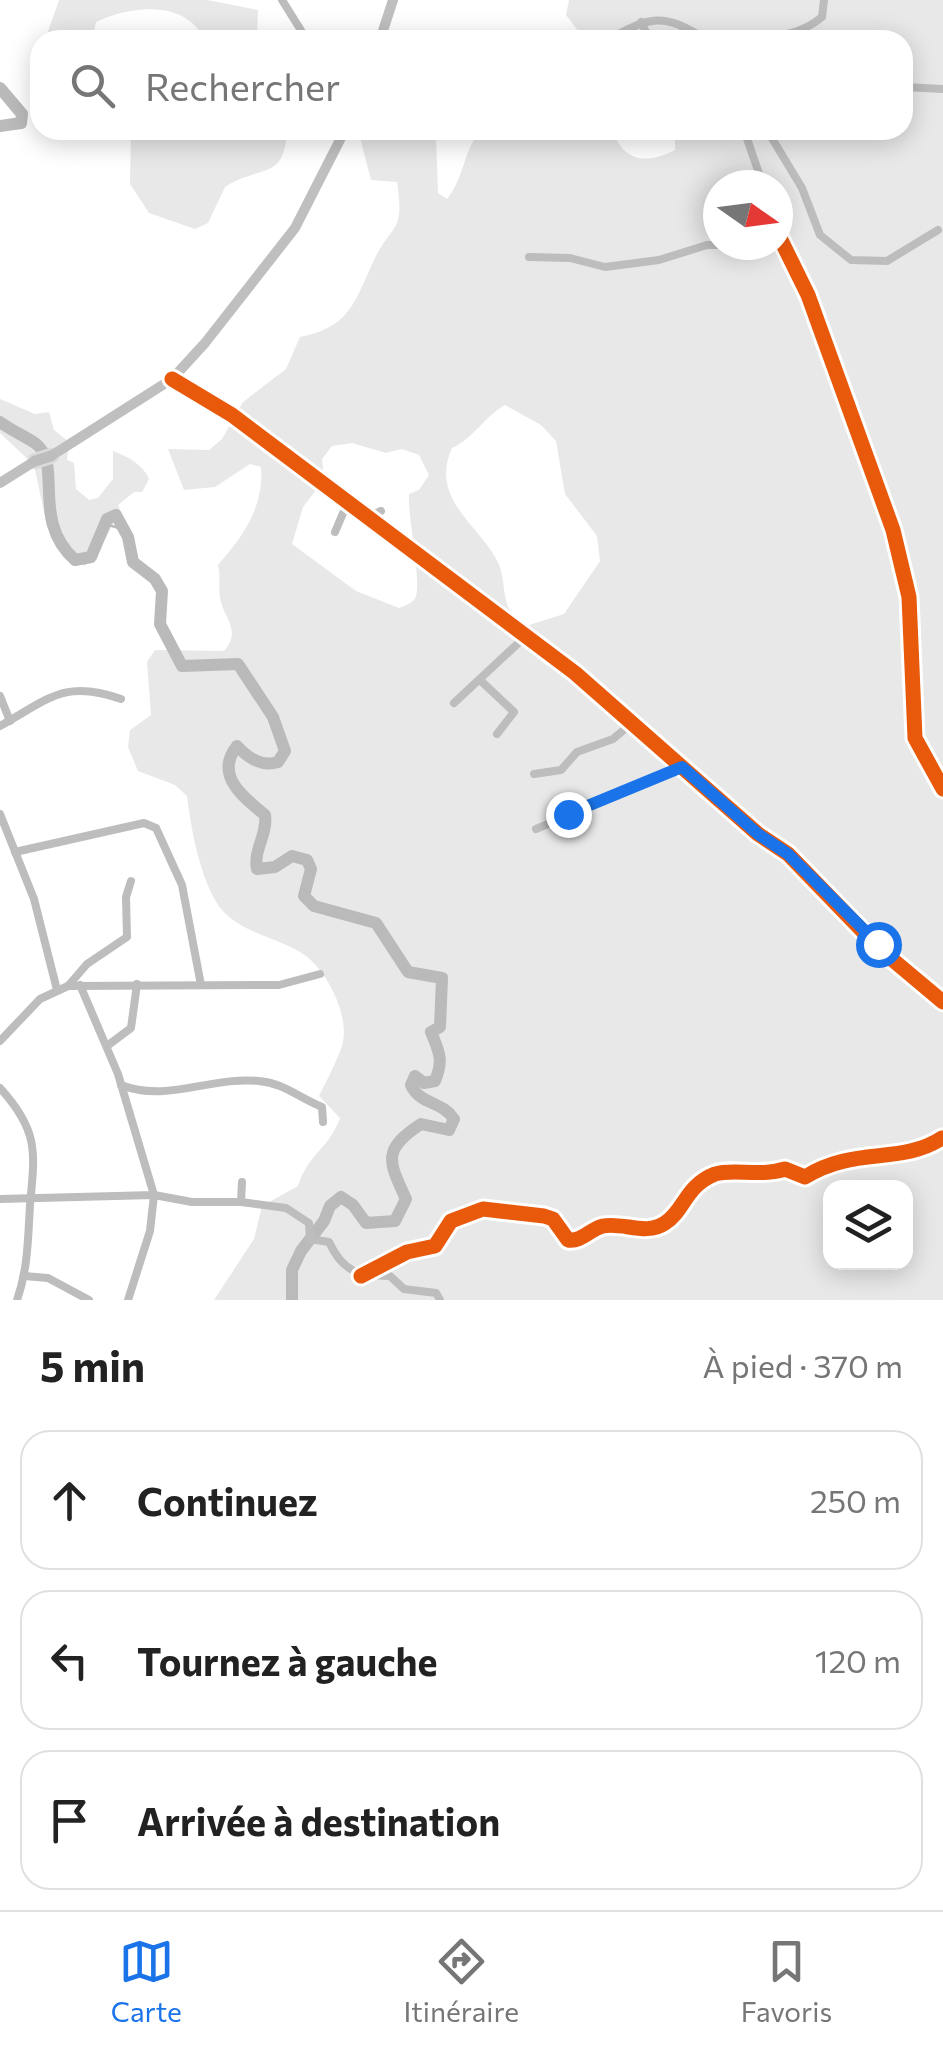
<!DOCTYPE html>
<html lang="fr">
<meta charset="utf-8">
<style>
:root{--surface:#fff;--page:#f6f6f6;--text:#222;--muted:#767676;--line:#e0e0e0;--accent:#1a73e8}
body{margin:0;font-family:Commissioner,sans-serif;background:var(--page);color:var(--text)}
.controls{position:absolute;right:30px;bottom:30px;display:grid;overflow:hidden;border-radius:20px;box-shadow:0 5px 25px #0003}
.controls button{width:90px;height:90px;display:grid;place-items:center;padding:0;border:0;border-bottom:2px solid var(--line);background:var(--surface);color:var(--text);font:50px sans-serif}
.compass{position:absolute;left:703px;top:170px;width:90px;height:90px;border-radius:50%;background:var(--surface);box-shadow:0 5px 25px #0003;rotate:104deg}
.stop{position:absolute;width:30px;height:30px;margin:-22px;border:8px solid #1a73e8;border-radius:50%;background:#fff}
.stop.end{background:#1a73e8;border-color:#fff;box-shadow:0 2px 10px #0008}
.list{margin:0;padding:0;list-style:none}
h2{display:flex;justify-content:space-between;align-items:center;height:130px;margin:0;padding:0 40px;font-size:42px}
h2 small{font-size:32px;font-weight:400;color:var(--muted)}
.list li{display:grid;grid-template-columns:65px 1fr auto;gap:30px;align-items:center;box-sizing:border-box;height:140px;margin:0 20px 20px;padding:0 20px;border:2px solid var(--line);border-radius:30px}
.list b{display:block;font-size:38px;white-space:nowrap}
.list em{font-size:32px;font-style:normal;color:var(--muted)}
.icon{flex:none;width:55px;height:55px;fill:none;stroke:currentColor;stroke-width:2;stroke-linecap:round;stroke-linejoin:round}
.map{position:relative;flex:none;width:943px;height:1300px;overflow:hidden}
.search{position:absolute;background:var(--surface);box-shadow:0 5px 25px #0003;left:30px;right:30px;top:30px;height:110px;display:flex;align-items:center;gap:25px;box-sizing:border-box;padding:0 35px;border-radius:30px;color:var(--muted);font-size:38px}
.sheet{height:610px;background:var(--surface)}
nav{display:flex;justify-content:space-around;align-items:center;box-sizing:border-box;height:140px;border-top:2px solid var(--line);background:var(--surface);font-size:28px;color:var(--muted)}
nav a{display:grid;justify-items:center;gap:5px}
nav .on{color:var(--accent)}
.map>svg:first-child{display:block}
</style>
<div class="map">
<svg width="943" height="1300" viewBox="0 0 943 1300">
<rect width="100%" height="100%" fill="#fff"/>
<!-- green -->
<g fill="#e8e8e8" fill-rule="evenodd">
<path d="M 59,0 L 207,0 L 258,10 L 257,40 L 205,40 C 186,0 133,5 96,22 L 92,40 L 45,40 Z"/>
<path d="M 569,0 L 943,0 L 943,1300 L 214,1300 L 254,1239 L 262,1206 L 298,1186 C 309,1152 329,1149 340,1118 L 319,1096 C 327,1080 336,1063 342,1046 C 351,1016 326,967 300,952 C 272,935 233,932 215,900 C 199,871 191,829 187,796 L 175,785 L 138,771 L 128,747 L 130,730 L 151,715 L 147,662 L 155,650 L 224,651 C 242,630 224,619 220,598 C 218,587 221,576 218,565 C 244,535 264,507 261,467 L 250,464 L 215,487 L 184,490 L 168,449 L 209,450 L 222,439 L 243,402 L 286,369 L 300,337 C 349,327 354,304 373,262 C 392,222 405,235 397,182 L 371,180 L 358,130 L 378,130 L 397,140 L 419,134 L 436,137 L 438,193 L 447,199 C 466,176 463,146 483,130 L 613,130 C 623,163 648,164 675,150 L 675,130 L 903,130 L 903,40 L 585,40 L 566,15 ZM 718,185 L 778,185 L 778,245 L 718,245 ZM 505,405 L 541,425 L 556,441 L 565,494 L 597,536 L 600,561 L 564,614 L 523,627 C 496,603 510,581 495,557 C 475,522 430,497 452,448 C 473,439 485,416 505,405 ZM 352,443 L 386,453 L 402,449 L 419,455 L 429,475 L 419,490 L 409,494 C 407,516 424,589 414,600 C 410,604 404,606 399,608 L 356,591 L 292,544 L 303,507 L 324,480 L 322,459 L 332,446 ZM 830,1188 L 906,1188 L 906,1262 L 830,1262 Z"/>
<path d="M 131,130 L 287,130 C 284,182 263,163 225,187 L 208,223 L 195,229 L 149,213 L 130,184 Z"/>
<path d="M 0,399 L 35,414 L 49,412 L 54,430 L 69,442 L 67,460 L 74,463 L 76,489 L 89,500 L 98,498 L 113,479 L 113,451 C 128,457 143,464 149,479 L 142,492 L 134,492 L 118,505 L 121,512 C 108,528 101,556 84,566 L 47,526 L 34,465 L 0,433 Z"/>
</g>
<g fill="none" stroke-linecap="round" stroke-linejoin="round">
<!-- stream -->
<polyline stroke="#bababa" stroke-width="2.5" points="107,519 109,525 125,530"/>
<!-- river -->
<g stroke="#bababa" stroke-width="12">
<polyline points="0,88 22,114 21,123 0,126"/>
<path d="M 0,422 C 11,430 24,436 35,443 C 64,464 30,520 75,560 L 91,557 L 107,519 L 116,515 L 128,537 L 133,562 L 155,579 L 162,591 L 160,624 L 182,666 L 238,664 L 273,717 L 285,751 L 278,762 C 262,767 249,759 237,746 C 214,775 243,797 265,815 C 268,834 253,850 257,869 L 275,867 L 292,856 L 307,860 L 311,869 L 304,896 L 314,906 L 376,923 L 408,972 L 442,978 L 440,1027 L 431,1032 C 439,1052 444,1059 435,1081 L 424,1083 L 415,1076 L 411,1085 C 420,1105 442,1101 454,1119 L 449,1130 L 421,1124 C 381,1150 389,1162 406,1199 L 395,1221 L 366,1223 L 353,1205 L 341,1197 L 330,1206 L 324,1221 L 301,1251 L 292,1270 L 292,1300"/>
</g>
<defs>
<polyline id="primary" points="35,461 51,456"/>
</defs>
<!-- primary casing -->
<use href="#primary" stroke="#dbdbdb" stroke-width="16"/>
<!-- street -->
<g stroke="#bdbdbd" stroke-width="8">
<polyline points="282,0 307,40"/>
<polyline points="641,22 650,40"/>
<polyline points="682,27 693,40"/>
<polyline points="703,37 733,40"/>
<polyline points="200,40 201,40"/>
<polyline points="227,40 268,40"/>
<path d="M 607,40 C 652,16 662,12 707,40"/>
<path d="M 735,40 C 767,36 796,39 822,17 L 824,0"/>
<polyline points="903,87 943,89"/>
<polyline points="744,130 763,185"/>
<polyline points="767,130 802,188 820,235 851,260 887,261 938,230"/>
<polyline points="778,234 808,295 893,530 909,597 915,738 943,789"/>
<polyline points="529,257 570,258 605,267 659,260 707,245 727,245"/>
<polyline points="172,379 232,415 575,673 758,834 788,854 881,950 943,1002"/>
<polyline points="365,518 381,511"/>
<polyline points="335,532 347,504"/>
<polyline points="480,680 514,712 497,734"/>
<polyline points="0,696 10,721"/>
<polyline points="454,703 527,635"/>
<path d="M 0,726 C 49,699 64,679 121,699"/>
<polyline points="534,774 561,770 577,752 613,739 632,723"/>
<polyline points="0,814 34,899 57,990"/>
<polyline points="536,829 682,767"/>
<polyline points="15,852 144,823 156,828 182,885 201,985"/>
<polyline points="68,986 87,964 127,937 126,897 131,881"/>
<polyline points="0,1041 40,999 68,986 279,985 320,974"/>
<polyline points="107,1046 131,1028 137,984"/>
<path d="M 121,1085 C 167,1103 211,1076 259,1081 C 284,1083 299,1098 322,1107 L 323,1122"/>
<path d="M 0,1088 C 39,1131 35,1152 30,1205 C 28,1238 28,1269 17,1300"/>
<polyline points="0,1199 154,1195 118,1074 80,985"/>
<path d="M 241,1202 L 286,1208 L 309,1223 L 310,1239 L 329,1242 C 343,1272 358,1276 390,1276 L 404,1289 L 436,1293 L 440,1300"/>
<polyline points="24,1276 48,1278 89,1300"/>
<path d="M 361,1276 L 407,1252 L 435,1246 L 451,1221 L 483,1209 L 544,1216 L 553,1219 L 568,1240 C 582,1242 590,1229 603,1226 C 624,1222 646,1236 665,1223 C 685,1210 685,1186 715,1174 C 733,1168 760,1177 785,1169 L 805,1177 C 854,1146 901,1165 942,1138"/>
<polyline points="128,1300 150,1231 154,1195 192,1202 241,1202 242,1182"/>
</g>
<!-- secondary -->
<g stroke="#bfbfbf" stroke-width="10">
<polyline points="380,40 393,0"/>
<polyline points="51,456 172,379 205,343 295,228 345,130"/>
<polyline points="0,483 35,461"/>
</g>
<!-- primary -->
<use href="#primary" stroke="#bdbdbd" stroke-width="11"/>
<defs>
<g id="cycleway">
<polyline points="778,234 808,295 893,530 909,597 915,738 943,789"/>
<polyline points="172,379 232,415 575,673 758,834 788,854 881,950 943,1002"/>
<path d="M 361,1276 L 407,1252 L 435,1246 L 451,1221 L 483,1209 L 544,1216 L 553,1219 L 568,1240 C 582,1242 590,1229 603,1226 C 624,1222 646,1236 665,1223 C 685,1210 685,1186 715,1174 C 733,1168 760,1177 785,1169 L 805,1177 C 854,1146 901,1165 942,1138"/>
</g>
</defs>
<!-- cycleway casing -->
<use href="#cycleway" stroke="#fff" stroke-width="21"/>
<!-- cycleway -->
<use href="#cycleway" stroke="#e8590c" stroke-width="15"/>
</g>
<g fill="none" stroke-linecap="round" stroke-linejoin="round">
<!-- route -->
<polyline stroke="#1a73e8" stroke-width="12" points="568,814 682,767 758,834 788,854 878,944"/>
</g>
</svg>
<div class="controls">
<button><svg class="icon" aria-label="layers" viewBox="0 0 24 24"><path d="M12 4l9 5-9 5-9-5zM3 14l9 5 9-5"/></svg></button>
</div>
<svg class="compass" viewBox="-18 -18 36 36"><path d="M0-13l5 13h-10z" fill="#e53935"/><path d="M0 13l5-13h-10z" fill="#767676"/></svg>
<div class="stop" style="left:878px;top:944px"></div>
<div class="stop end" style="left:568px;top:814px"></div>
<div class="search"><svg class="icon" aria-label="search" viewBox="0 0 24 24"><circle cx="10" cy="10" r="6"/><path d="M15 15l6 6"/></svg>Rechercher</div>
</div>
<section class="sheet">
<h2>5 min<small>À pied · 370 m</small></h2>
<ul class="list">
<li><svg class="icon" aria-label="ahead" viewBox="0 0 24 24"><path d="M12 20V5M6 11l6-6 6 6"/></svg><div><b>Continuez</b></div><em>250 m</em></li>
<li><svg class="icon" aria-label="left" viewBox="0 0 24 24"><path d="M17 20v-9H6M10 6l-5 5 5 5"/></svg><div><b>Tournez à gauche</b></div><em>120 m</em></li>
<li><svg class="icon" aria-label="arrive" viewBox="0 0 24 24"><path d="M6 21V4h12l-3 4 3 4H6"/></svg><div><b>Arrivée à destination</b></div></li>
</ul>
</section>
<nav>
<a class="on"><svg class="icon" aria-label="map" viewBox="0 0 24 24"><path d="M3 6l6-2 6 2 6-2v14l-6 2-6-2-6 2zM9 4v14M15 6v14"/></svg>Carte</a>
<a><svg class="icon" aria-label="directions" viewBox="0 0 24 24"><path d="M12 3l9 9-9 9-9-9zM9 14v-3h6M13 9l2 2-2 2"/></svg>Itinéraire</a>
<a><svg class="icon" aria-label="saved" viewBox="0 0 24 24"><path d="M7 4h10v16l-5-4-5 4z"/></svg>Favoris</a>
</nav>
